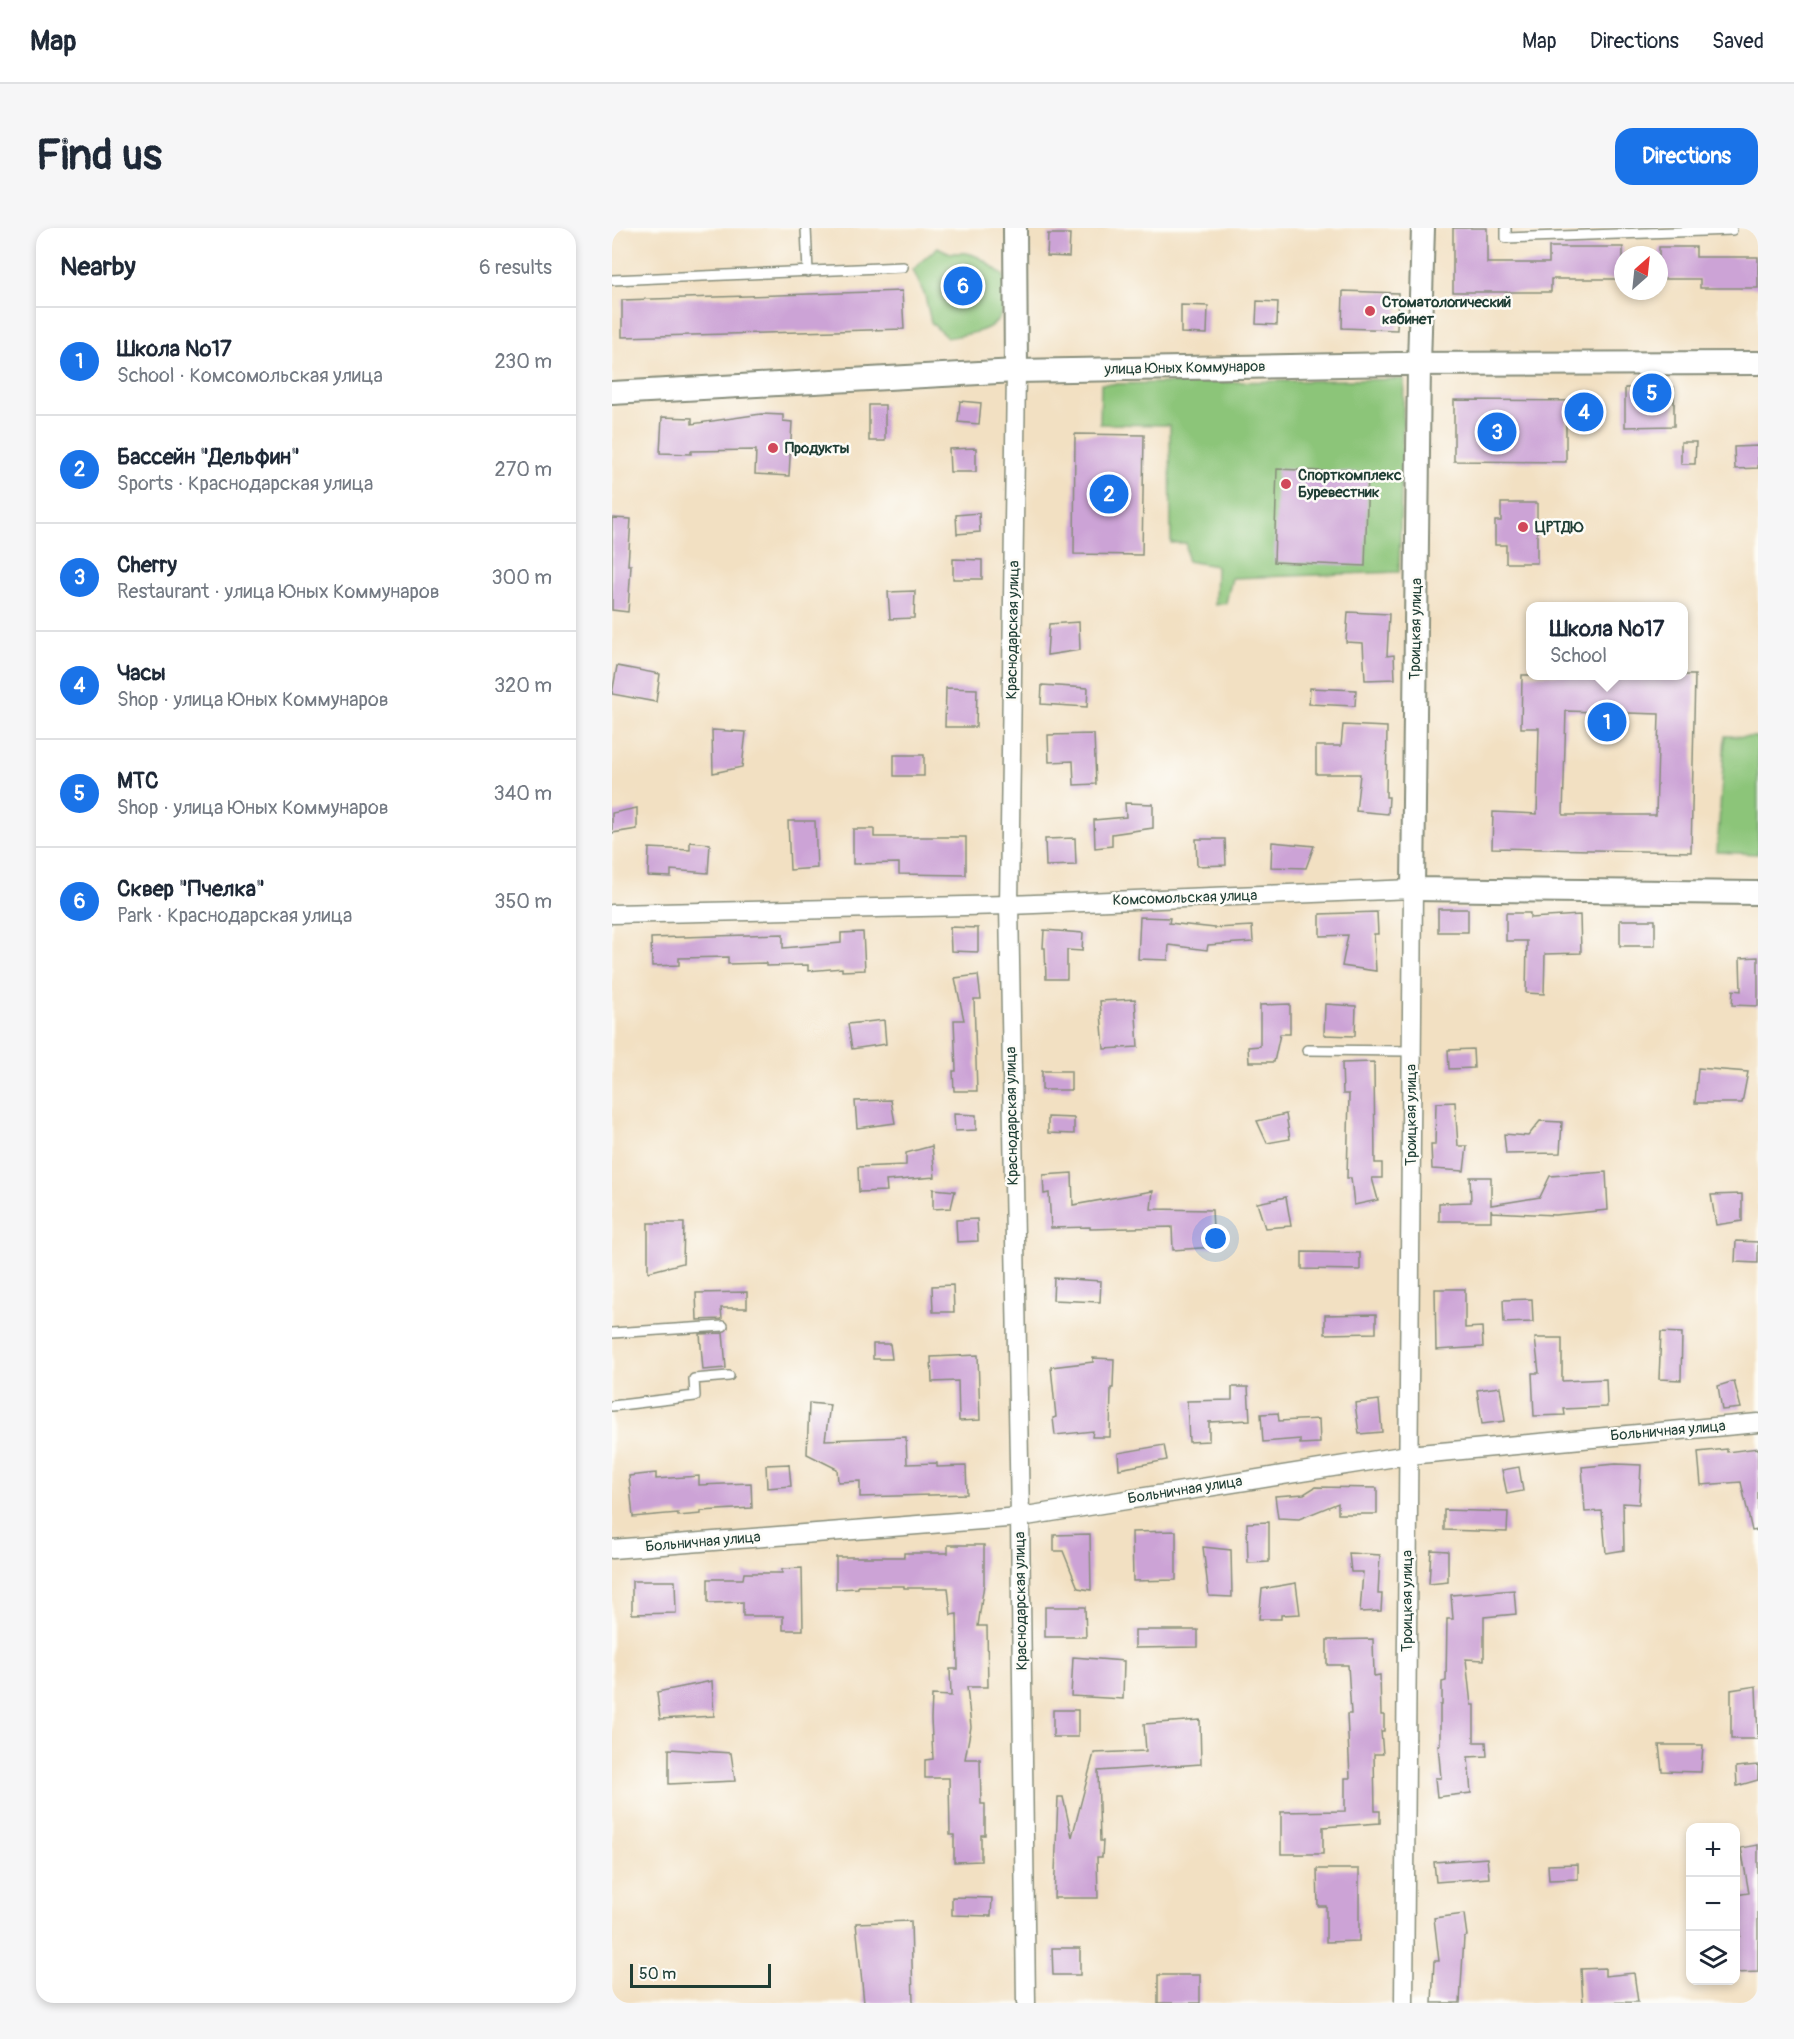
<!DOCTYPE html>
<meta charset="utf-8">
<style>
:root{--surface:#fff;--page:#f6f6f7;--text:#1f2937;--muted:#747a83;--line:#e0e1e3;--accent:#1a73e8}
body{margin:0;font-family:Pangolin,sans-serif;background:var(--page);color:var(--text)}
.controls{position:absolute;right:18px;bottom:18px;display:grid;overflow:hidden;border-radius:12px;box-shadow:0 3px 9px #0003}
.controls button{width:54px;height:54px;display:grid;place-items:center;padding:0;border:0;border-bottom:2px solid var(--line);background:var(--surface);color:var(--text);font:30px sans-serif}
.compass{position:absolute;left:1002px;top:18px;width:54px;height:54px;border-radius:50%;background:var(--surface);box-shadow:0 3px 9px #0003;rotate:27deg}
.scale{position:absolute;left:18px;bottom:15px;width:141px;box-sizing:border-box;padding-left:6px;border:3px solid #1f3d34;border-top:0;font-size:16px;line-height:21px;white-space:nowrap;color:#1f3d34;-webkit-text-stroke:4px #fdfcf7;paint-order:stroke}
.you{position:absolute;left:604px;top:1011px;width:21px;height:21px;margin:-15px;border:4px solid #fff;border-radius:50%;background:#1a73e8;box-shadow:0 0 0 9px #1a73e833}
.badge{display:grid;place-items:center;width:39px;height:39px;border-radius:50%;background:var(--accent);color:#fff;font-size:20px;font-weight:700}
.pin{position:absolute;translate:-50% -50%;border:3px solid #fff;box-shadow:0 2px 6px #0006}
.popup{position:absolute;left:914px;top:374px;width:162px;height:78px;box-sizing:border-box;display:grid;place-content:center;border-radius:12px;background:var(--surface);filter:drop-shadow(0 2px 4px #0005);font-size:20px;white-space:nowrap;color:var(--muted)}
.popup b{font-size:22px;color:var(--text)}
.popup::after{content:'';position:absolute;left:50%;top:100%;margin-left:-12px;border:12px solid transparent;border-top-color:var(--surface)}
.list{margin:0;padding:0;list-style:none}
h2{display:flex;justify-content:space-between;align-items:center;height:78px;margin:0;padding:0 24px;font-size:26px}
h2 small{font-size:20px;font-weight:400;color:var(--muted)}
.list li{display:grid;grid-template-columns:39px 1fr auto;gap:18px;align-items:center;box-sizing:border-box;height:108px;padding:0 24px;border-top:2px solid var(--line)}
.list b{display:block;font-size:22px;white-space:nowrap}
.list p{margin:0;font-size:20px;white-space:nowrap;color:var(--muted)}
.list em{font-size:20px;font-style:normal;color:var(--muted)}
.icon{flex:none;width:33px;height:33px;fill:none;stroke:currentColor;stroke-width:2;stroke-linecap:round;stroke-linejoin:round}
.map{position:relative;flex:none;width:1146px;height:1775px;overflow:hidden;border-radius:18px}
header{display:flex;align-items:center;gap:36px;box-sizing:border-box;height:84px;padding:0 30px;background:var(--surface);border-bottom:2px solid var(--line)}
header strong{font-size:28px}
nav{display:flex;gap:33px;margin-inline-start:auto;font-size:21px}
.intro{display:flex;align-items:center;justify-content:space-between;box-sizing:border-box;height:144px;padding:0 36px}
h1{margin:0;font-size:42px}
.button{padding:15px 27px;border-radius:18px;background:var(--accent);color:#fff;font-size:21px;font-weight:700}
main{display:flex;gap:36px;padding:0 36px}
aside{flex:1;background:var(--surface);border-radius:18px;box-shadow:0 3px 9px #0003}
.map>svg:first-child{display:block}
</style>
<header>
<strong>Map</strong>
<nav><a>Map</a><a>Directions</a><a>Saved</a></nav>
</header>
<div class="intro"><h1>Find us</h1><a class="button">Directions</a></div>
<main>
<aside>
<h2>Nearby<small>6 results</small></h2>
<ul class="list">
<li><span class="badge">1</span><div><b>Школа №17</b><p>School · Комсомольская улица</p></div><em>230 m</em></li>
<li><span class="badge">2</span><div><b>Бассейн &quot;Дельфин&quot;</b><p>Sports · Краснодарская улица</p></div><em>270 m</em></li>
<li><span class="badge">3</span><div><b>Cherry</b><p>Restaurant · улица Юных Коммунаров</p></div><em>300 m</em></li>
<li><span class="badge">4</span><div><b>Часы</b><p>Shop · улица Юных Коммунаров</p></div><em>320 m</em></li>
<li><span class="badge">5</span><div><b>МТС</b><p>Shop · улица Юных Коммунаров</p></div><em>340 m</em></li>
<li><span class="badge">6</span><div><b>Сквер &quot;Пчелка&quot;</b><p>Park · Краснодарская улица</p></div><em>350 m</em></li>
</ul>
</aside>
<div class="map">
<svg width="1146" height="1775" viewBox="0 0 1146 1775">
<rect width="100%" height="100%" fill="#fdfcf7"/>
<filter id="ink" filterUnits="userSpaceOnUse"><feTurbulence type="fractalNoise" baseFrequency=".0167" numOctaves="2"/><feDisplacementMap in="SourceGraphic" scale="12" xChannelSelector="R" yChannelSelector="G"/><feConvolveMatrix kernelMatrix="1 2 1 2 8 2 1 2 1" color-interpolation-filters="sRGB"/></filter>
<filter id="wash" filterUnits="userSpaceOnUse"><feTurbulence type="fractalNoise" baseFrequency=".008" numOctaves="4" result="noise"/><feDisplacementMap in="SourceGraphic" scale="24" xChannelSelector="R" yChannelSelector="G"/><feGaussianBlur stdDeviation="1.35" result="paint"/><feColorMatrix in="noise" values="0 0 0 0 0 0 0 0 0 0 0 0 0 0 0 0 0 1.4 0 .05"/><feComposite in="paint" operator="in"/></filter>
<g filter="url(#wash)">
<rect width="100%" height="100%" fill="#f2e0c2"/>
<!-- green -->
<g fill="#8cc579" stroke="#568156" stroke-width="1.5">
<path d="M 326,19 C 344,30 344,22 359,26 C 372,30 382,40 392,48 C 398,100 379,102 335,110 L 319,94 L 313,68 L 301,42 L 312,31 Z"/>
<polygon points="792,151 787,344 620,350 614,375 603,377 604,338 575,333 574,315 559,315 558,197 488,196 489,156"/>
<polygon points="1113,508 1146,509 1146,626 1105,624"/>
</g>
<g id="blocks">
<!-- building -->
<g fill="#cca3d6" fill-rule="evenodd">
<polygon points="841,0 875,0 875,35 937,35 937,19 1011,19 1011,51 939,51 939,64 841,64"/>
<polygon points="436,6 458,6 457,29 435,28"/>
<polygon points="1047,19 1084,19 1084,29 1146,29 1146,60 1088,60 1088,51 1047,51"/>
<polygon points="290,63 292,101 10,109 10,72"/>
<polygon points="731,63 786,65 785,102 730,100"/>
<polygon points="645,73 666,74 665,97 644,96"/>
<polygon points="569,77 596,78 595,106 569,105"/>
<polygon points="1062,159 1062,198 1013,199 1013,160"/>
<polygon points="842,172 981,173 981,189 954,188 954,234 842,233"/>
<polygon points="348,173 369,175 367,196 346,194"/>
<rect x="257" y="177" width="16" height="36"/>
<polygon points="149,186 171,187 171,193 180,194 177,248 143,246 144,222 79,223 79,226 48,225 50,189 80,190 80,196"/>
<polygon points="463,206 532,207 530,327 462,326"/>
<polygon points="1069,214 1084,214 1083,236 1069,236"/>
<polygon points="1146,218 1146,240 1123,241 1122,219"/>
<polygon points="364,220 364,244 338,244 337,221"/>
<polygon points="665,241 756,245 753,338 662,334"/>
<polygon points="889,275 925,275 925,335 894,335 894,317 883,317 883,293 889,293"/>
<polygon points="367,285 368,304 345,306 344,287"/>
<polygon points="0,290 19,291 16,337 19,337 16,384 0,382"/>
<polygon points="341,331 370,332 370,351 341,351"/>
<polygon points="303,363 302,390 278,391 276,364"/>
<polygon points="736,384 777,386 775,428 782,427 783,451 753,452 751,415 734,414"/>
<polygon points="467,394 468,422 435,427 437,396"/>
<polygon points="5,438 48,446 44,474 0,466"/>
<path d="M 910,447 L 1083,447 L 1079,624 L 880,620 L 881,584 L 925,586 L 927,500 L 909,500 ZM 954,483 L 1047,486 L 1044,587 L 951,587 Z"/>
<polygon points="430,457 476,460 475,479 429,476"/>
<polygon points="334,460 365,461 364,499 333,499"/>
<polygon points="698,460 744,462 743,478 697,476"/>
<polygon points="731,497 775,499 774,569 777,569 776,586 744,583 748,546 704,546 704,518 729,518"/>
<polygon points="100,502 134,504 130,539 101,545"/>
<polygon points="482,506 484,556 462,557 461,533 437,534 436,507"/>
<rect x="282" y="527" width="30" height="21"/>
<polygon points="513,575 541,576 541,600 500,606 500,618 483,620 482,592 514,589"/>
<polygon points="25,580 25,601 0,605 0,585"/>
<polygon points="176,593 203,593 205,640 178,642"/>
<polygon points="241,601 262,601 262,609 354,609 354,647 287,646 287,635 241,636"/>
<polygon points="463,610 464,637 434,638 433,611"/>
<polygon points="584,611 613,611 614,637 585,638"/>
<polygon points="78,614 98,616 96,645 59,642 59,649 36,648 37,620 78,622"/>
<polygon points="660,614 702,618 694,640 659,639"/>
<rect x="826" y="681" width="30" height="23"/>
<polygon points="765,684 766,706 762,706 764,743 730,738 736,707 708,708 708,686"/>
<polygon points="894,685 918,685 918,690 968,687 969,725 933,726 932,766 914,765 915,713 894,713"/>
<polygon points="528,689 558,690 557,695 603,700 640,698 641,714 596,717 595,722 557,717 556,732 526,731"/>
<rect x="1008" y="692" width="35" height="26"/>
<polygon points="338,699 366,700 366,724 339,723"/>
<polygon points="432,702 471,705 470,723 455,722 455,751 434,751 433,720 431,720"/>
<polygon points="251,704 253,742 230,743 230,740 196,743 196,737 154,738 154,735 116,736 116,729 67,730 67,737 40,738 39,710 171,706 171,720 229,715 229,705"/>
<polygon points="1146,729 1146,778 1120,777 1121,762 1129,763 1128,730"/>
<polygon points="366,747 369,771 362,771 365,863 342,863 341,843 344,843 342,792 352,792 343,750"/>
<polygon points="523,771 526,819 492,821 488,773"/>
<polygon points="678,776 678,806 668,806 662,834 637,834 636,819 648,818 648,777"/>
<polygon points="713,776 744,778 743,808 712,807"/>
<polygon points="272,792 274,816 240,821 236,796"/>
<polygon points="861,821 862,840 837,841 836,822"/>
<polygon points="762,834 763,935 770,935 770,950 760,950 766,972 742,977 739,950 735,950 737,866 731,866 730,835"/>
<polygon points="1086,840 1136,844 1130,875 1083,875"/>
<rect x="430" y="843" width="29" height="19"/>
<polygon points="279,872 283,895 245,900 243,873"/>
<polygon points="843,874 846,918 855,918 852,943 820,941 819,917 823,917 824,875"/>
<polygon points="342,886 364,887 364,902 343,903"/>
<polygon points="674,886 678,911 655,915 645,893"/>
<polygon points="436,889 462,890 462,906 436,905"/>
<polygon points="928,893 950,894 948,925 894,926 892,906 916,908"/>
<polygon points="320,918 323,949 274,953 275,963 247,964 246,939 294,937 294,925"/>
<polygon points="994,944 996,982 943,987 880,984 879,981 879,993 827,993 827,975 859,974 858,949 879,949 879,977 928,969 938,948"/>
<polygon points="460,945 461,977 541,963 539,981 600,982 602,1019 561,1022 560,999 478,1001 478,999 439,1000 437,965 432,966 431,947"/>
<polygon points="321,961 343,963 339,980 321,981"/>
<polygon points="1130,966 1130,993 1104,997 1099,967"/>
<polygon points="674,969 679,998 653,1000 645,975"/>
<polygon points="365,991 366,1013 345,1014 344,992"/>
<polygon points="36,995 72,995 71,1035 36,1044"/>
<polygon points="1124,1013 1146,1014 1146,1035 1123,1034"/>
<polygon points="690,1024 748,1025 748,1042 690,1041"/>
<polygon points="442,1050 489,1053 488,1074 441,1072"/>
<polygon points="341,1057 342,1084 321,1084 320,1058"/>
<polygon points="823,1061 853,1061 853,1100 870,1099 871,1119 824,1122"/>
<polygon points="135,1064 135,1080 109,1080 110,1091 85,1092 84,1065"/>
<polygon points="920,1071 921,1094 892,1095 891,1072"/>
<polygon points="764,1086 764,1105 713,1106 713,1087"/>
<polygon points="1049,1104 1070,1105 1069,1152 1047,1151"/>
<polygon points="111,1105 114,1140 91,1142 88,1106"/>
<polygon points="923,1110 950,1110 950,1153 994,1151 995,1179 952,1181 953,1187 922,1188 920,1145 927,1145"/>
<polygon points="261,1116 278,1116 280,1131 261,1131"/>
<polygon points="366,1127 368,1192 347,1193 346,1153 320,1154 319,1129"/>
<polygon points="481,1130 502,1131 501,1160 499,1160 498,1209 480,1209 481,1203 443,1207 441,1190 444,1189 439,1139 481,1134"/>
<polygon points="1122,1153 1129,1180 1110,1182 1106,1158"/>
<polygon points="620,1159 636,1159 638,1192 597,1194 597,1213 577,1214 575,1173 620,1172"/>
<polygon points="888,1159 893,1193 870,1196 865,1162"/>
<polygon points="767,1172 770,1204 747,1206 743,1175"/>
<polygon points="197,1175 218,1177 213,1212 294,1209 295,1236 325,1235 325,1239 354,1238 355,1266 248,1269 248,1253 226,1254 225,1241 195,1226"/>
<polygon points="666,1185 667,1193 707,1191 708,1215 688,1216 688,1211 651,1214 649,1186"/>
<polygon points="552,1217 555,1232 507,1241 506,1225"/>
<polygon points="1146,1220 1146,1302 1140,1303 1129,1254 1089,1257 1086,1224 1115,1221 1115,1224"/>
<polygon points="177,1236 179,1258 155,1260 154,1237"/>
<polygon points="1004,1236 1029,1237 1027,1276 1011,1275 1012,1322 994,1325 990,1283 973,1284 970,1239"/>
<polygon points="907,1239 911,1263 895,1266 890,1242"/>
<polygon points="44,1245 44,1251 87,1248 87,1257 139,1255 140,1280 89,1283 89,1286 66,1288 66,1285 21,1289 17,1248"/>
<polygon points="703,1259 765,1260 765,1286 726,1286 726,1275 687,1291 666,1290 663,1268 692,1266"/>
<polygon points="832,1282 896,1284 895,1304 832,1302"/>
<polygon points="657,1294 657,1334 636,1335 635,1295"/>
<polygon points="564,1303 564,1352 521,1353 520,1304"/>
<polygon points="478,1306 479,1362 466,1360 451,1323 442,1323 442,1307"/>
<polygon points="336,1317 372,1317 372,1356 366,1398 375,1398 376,1459 355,1459 359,1499 353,1531 368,1531 369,1576 373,1576 373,1607 369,1607 369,1633 342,1634 342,1607 338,1607 337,1550 313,1550 313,1532 321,1531 319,1491 320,1467 339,1468 338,1441 346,1441 345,1386 339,1387 336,1360 292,1360 292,1358 246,1358 246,1360 224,1361 224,1329 292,1329 292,1325 336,1325"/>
<polygon points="591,1319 619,1322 620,1369 597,1368"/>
<polygon points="819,1322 836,1323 836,1354 817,1356"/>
<polygon points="737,1325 768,1327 766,1366 770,1366 769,1383 748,1384 751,1344 739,1344"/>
<polygon points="190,1340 191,1402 171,1402 171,1388 131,1388 131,1374 96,1375 96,1351 131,1351 132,1345 170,1345 170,1341"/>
<polygon points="20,1353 63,1353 64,1385 20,1386"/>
<polygon points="684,1355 688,1386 669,1387 669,1391 647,1391 650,1361"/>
<polygon points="902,1362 904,1386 872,1389 872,1432 854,1431 859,1477 862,1477 862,1514 874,1514 875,1528 856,1529 859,1565 825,1569 823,1550 829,1550 826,1517 828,1517 828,1477 830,1477 830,1454 834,1453 835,1391 841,1391 839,1367"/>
<polygon points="433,1379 473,1379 474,1409 433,1409"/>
<polygon points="523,1402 586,1402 586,1419 523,1420"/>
<polygon points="761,1411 762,1448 768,1447 769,1487 772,1487 772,1503 769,1503 771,1526 762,1526 763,1583 768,1583 768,1595 711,1599 711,1626 669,1626 669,1584 733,1583 733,1550 738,1550 735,1486 739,1486 736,1437 715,1437 715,1412"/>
<polygon points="461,1429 512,1433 511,1471 459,1468"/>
<polygon points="100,1453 102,1488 48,1491 45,1464"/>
<polygon points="1144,1458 1146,1511 1119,1511 1119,1462"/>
<rect x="441" y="1482" width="25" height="27"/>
<polygon points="588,1492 589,1536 486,1543 488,1613 491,1613 490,1629 485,1629 486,1670 442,1670 446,1569 451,1569 460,1609 482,1525 534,1523 532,1496"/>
<polygon points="1047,1517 1091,1517 1089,1544 1050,1543"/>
<polygon points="57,1521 119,1525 123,1553 57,1556"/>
<polygon points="1146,1537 1146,1552 1125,1558 1124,1539"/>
<polygon points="1146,1617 1146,1744 1124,1745 1124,1708 1128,1708 1124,1667 1137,1665 1129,1620"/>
<polygon points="875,1630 877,1650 824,1654 822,1634"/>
<polygon points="966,1636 966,1651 937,1652 936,1637"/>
<polygon points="705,1641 747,1641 747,1713 714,1714 714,1678 706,1678"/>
<polygon points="340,1669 380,1670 379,1688 340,1687"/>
<polygon points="852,1686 855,1708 852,1709 848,1775 820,1775 822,1733 827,1733 822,1690"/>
<polygon points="299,1693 301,1775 252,1775 244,1695"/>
<polygon points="440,1720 468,1720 468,1747 441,1747"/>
<polygon points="993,1740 993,1748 1022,1745 1026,1774 971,1775 969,1741"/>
<rect x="546" y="1747" width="42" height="28"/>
</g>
</g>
</g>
<g filter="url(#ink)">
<use href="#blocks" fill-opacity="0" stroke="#888e7b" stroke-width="1.5"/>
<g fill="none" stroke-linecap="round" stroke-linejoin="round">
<defs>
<g id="service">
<polyline points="194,0 196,44"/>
<polyline points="894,0 894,10 1120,2 1120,0"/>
<polyline points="0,52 291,39"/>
<polyline points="695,822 799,823"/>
<polyline points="0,1105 111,1098"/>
<polyline points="0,1178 83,1168 82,1151 117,1148"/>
</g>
<g id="minor">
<polyline points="404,143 397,677 408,1289 414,1775"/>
<polyline points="0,686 397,677 801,661 792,1775"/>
<polyline points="0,1321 408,1289 796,1227 1146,1195"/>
</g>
<g id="tertiary">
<polyline points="403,0 404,143"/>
<polyline points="811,0 807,136 801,661 1146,665"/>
<polyline points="0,165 404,143 785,136 1146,135"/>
</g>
</defs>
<!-- service casing -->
<use href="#service" stroke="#888e7b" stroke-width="12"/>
<!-- minor casing -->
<use href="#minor" stroke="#888e7b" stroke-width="21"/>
<!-- tertiary casing -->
<use href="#tertiary" stroke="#888e7b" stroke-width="26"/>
<!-- service -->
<use href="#service" stroke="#fff" stroke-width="9"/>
<!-- minor -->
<use href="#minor" stroke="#fff" stroke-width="18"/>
<!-- tertiary -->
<use href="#tertiary" stroke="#fff" stroke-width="22"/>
</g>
</g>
<!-- markers -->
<g fill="#d1495b" stroke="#fdfcf7" stroke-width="2">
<circle cx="758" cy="83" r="6"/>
<circle cx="161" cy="220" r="6"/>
<circle cx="674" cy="256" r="6"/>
<circle cx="911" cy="299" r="6"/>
</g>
<g text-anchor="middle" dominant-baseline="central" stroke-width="5" stroke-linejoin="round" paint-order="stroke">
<!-- poi labels -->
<g font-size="15" font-weight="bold" fill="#1f3d34" stroke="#fdfcf7" text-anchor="start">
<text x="770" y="74">Стоматологический<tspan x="770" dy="17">кабинет</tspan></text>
<text x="173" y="220">Продукты</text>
<text x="686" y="247">Cпорткомплекс<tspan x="686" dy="17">Буревестник</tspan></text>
<text x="923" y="299">ЦРТДЮ</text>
</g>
<!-- street labels -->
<g font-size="15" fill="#1f3d34" stroke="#fdfcf7">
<text transform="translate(573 140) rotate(-1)">улица Юных Коммунаров</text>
<text transform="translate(804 401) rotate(-89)">Троицкая улица</text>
<text transform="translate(401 402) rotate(-89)">Краснодарская улица</text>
<text transform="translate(573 670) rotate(-2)">Комсомольская улица</text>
<text transform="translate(799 887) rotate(-90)">Троицкая улица</text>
<text transform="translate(400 888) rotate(-91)">Краснодарская улица</text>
<text transform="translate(1056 1203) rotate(-5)">Больничная улица</text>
<text transform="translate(573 1262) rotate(-9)">Больничная улица</text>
<text transform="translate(91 1314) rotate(-5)">Больничная улица</text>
<text transform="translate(409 1373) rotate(-91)">Краснодарская улица</text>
<text transform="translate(795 1373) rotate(-90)">Троицкая улица</text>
</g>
</g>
</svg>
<div class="controls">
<button>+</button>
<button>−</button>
<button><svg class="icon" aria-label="layers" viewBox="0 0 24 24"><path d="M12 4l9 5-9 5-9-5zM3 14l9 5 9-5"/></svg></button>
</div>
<svg class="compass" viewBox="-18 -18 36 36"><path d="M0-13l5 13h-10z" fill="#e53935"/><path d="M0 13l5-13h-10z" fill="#747a83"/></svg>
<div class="scale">50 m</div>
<div class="you"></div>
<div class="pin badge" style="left:995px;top:494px">1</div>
<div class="popup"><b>Школа №17</b>School</div>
<div class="pin badge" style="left:497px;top:266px">2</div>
<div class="pin badge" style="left:885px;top:204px">3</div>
<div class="pin badge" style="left:972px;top:184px">4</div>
<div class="pin badge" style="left:1040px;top:165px">5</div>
<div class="pin badge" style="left:351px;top:58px">6</div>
</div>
</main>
